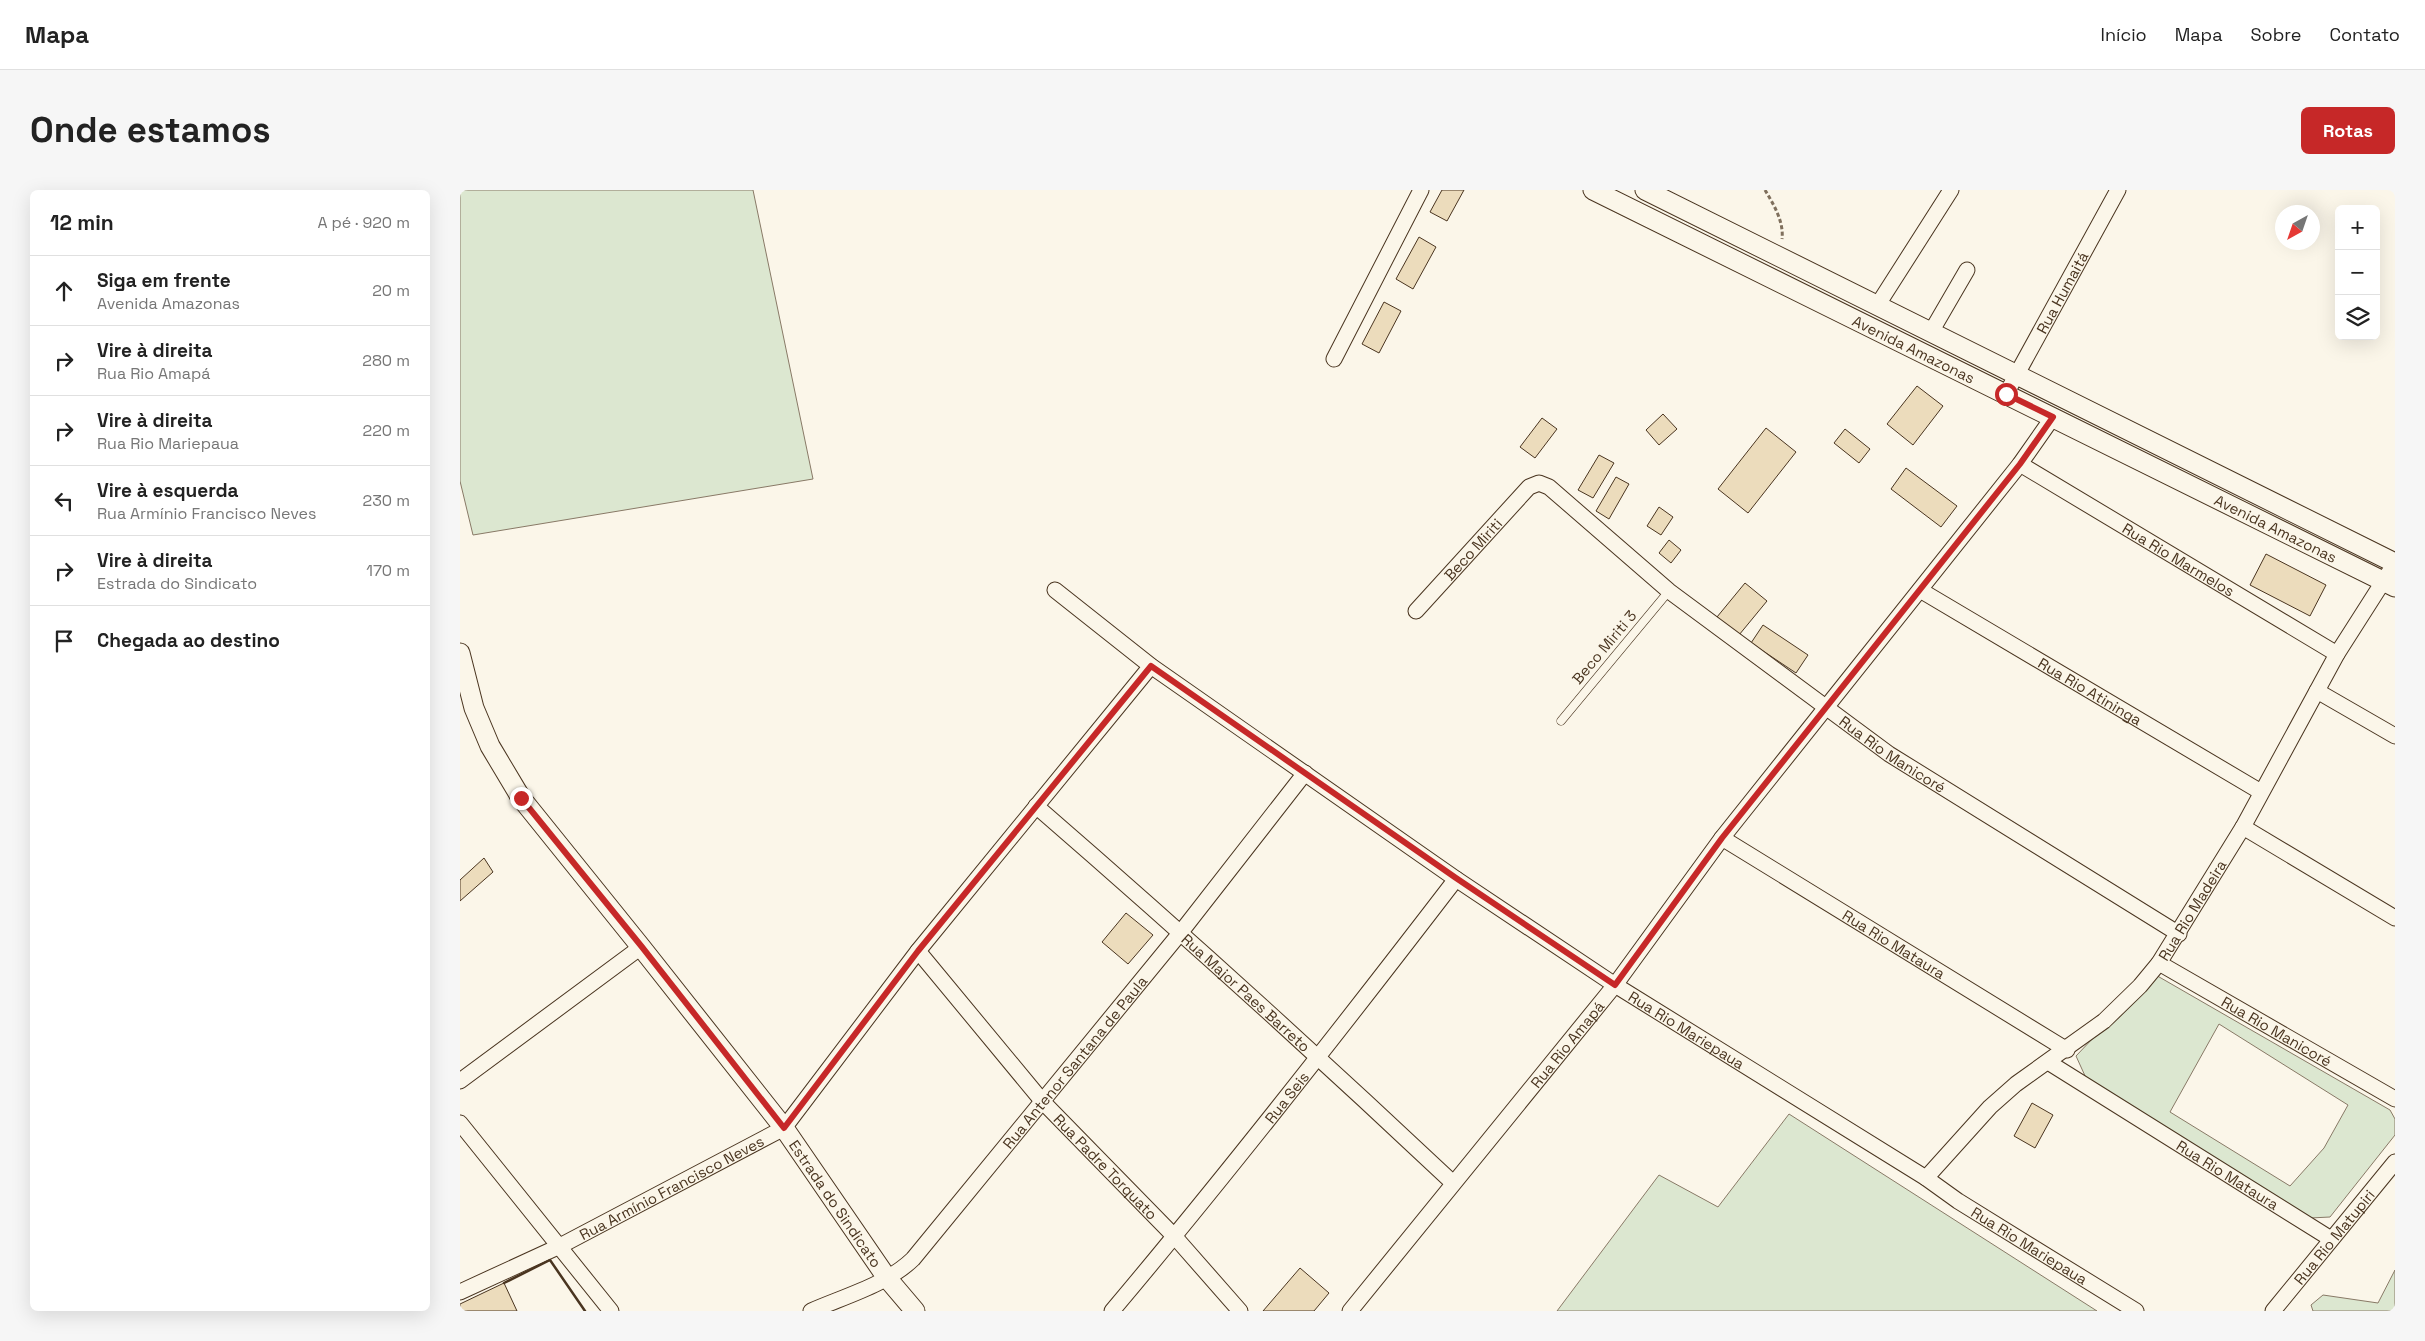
<!DOCTYPE html>
<html lang="pt">
<meta charset="utf-8">
<style>
:root{--surface:#fff;--page:#f6f6f6;--text:#222;--muted:#767676;--line:#e0e0e0;--accent:#c62828}
body{margin:0;font-family:"Space Grotesk",sans-serif;background:var(--page);color:var(--text)}
.controls{position:absolute;right:15px;top:15px;display:grid;overflow:hidden;border-radius:8px;box-shadow:0 5px 20px #0002}
.controls button{width:45px;height:45px;display:grid;place-items:center;padding:0;border:0;border-bottom:1px solid var(--line);background:var(--surface);color:var(--text);font:25px sans-serif}
.compass{position:absolute;left:1815px;top:15px;width:45px;height:45px;border-radius:50%;background:var(--surface);box-shadow:0 5px 20px #0002;rotate:220deg}
.stop{position:absolute;width:15px;height:15px;margin:-11px;border:4px solid #c62828;border-radius:50%;background:#fff}
.stop.end{background:#c62828;border-color:#fff;box-shadow:0 1px 5px #0008}
.list{margin:0;padding:0;list-style:none}
h2{display:flex;justify-content:space-between;align-items:center;height:65px;margin:0;padding:0 20px;font-size:21px}
h2 small{font-size:16px;font-weight:400;color:var(--muted)}
.list li{display:grid;grid-template-columns:32px 1fr auto;gap:15px;align-items:center;box-sizing:border-box;height:70px;padding:0 20px;border-top:1px solid var(--line)}
.list b{display:block;font-size:19px;white-space:nowrap}
.list p{margin:0;font-size:16px;white-space:nowrap;color:var(--muted)}
.list em{font-size:16px;font-style:normal;color:var(--muted)}
.icon{flex:none;width:28px;height:28px;fill:none;stroke:currentColor;stroke-width:2;stroke-linecap:round;stroke-linejoin:round}
.map{position:relative;flex:none;width:1935px;height:1121px;overflow:hidden;border-radius:8px}
header{display:flex;align-items:center;gap:30px;box-sizing:border-box;height:70px;padding:0 25px;background:var(--surface);border-bottom:1px solid var(--line)}
header strong{font-size:24px}
nav{display:flex;gap:28px;margin-inline-start:auto;font-size:18px}
.intro{display:flex;align-items:center;justify-content:space-between;box-sizing:border-box;height:120px;padding:0 30px}
h1{margin:0;font-size:35px}
.button{padding:12px 22px;border-radius:8px;background:var(--accent);color:#fff;font-size:18px;font-weight:700}
main{display:flex;gap:30px;padding:0 30px}
aside{flex:1;background:var(--surface);border-radius:8px;box-shadow:0 5px 20px #0002}
.map>svg:first-child{display:block}
</style>
<header>
<strong>Mapa</strong>
<nav><a>Início</a><a>Mapa</a><a>Sobre</a><a>Contato</a></nav>
</header>
<div class="intro"><h1>Onde estamos</h1><a class="button">Rotas</a></div>
<main>
<aside>
<h2>12 min<small>A pé · 920 m</small></h2>
<ul class="list">
<li><svg class="icon" aria-label="ahead" viewBox="0 0 24 24"><path d="M12 20V5M6 11l6-6 6 6"/></svg><div><b>Siga em frente</b><p>Avenida Amazonas</p></div><em>20 m</em></li>
<li><svg class="icon" aria-label="right" viewBox="0 0 24 24"><path d="M7 20v-9h11M14 6l5 5-5 5"/></svg><div><b>Vire à direita</b><p>Rua Rio Amapá</p></div><em>280 m</em></li>
<li><svg class="icon" aria-label="right" viewBox="0 0 24 24"><path d="M7 20v-9h11M14 6l5 5-5 5"/></svg><div><b>Vire à direita</b><p>Rua Rio Mariepaua</p></div><em>220 m</em></li>
<li><svg class="icon" aria-label="left" viewBox="0 0 24 24"><path d="M17 20v-9H6M10 6l-5 5 5 5"/></svg><div><b>Vire à esquerda</b><p>Rua Armínio Francisco Neves</p></div><em>230 m</em></li>
<li><svg class="icon" aria-label="right" viewBox="0 0 24 24"><path d="M7 20v-9h11M14 6l5 5-5 5"/></svg><div><b>Vire à direita</b><p>Estrada do Sindicato</p></div><em>170 m</em></li>
<li><svg class="icon" aria-label="arrive" viewBox="0 0 24 24"><path d="M6 21V4h12l-3 4 3 4H6"/></svg><div><b>Chegada ao destino</b></div></li>
</ul>
</aside>
<div class="map">
<svg width="1935" height="1121" viewBox="0 0 1935 1121">
<rect width="100%" height="100%" fill="#fbf6e9"/>
<!-- green -->
<g fill="#dce7d0" stroke="#887966" fill-rule="evenodd">
<polygon points="0,0 293,0 353,289 13,345 0,291"/>
<path d="M 1694,784 L 1930,920 L 1935,929 L 1935,945 L 1870,1027 L 1850,1028 L 1626,888 L 1616,866 ZM 1759,834 L 1888,915 L 1864,958 L 1830,996 L 1710,922 Z"/>
<polygon points="1329,924 1637,1121 1097,1121 1199,985 1258,1017"/>
<polygon points="1935,1080 1935,1121 1853,1121 1851,1115 1863,1105 1918,1113"/>
</g>
<!-- building -->
<g fill="#ecdcbc" stroke="#4a3520">
<polygon points="982,0 1004,0 987,31 970,22"/>
<polygon points="959,47 976,57 953,99 936,89"/>
<polygon points="924,112 941,121 919,163 902,154"/>
<polygon points="1457,196 1483,216 1453,255 1427,234"/>
<polygon points="1203,224 1217,239 1199,255 1186,240"/>
<polygon points="1082,228 1097,239 1075,268 1060,257"/>
<polygon points="1306,238 1336,262 1288,323 1258,299"/>
<polygon points="1385,239 1410,259 1399,273 1374,253"/>
<polygon points="1139,265 1154,273 1133,308 1118,300"/>
<polygon points="1446,278 1497,316 1481,337 1431,299"/>
<polygon points="1156,287 1169,294 1149,329 1136,321"/>
<polygon points="1199,317 1213,327 1201,345 1187,336"/>
<polygon points="1209,350 1221,360 1211,373 1199,363"/>
<polygon points="1806,364 1866,395 1850,426 1790,395"/>
<polygon points="1285,393 1307,411 1279,445 1257,427"/>
<polygon points="1303,435 1348,465 1336,483 1291,453"/>
<polygon points="24,668 33,682 0,711 0,690"/>
<polygon points="666,723 693,745 668,774 642,752"/>
<polygon points="1572,913 1593,925 1575,958 1554,946"/>
<polygon points="840,1078 869,1103 854,1121 803,1121"/>
<polygon points="44,1093 57,1121 1,1121 0,1114"/>
</g>
<g fill="none" stroke-linecap="round" stroke-linejoin="round">
<defs>
<polyline id="service" points="1101,531 1209,401"/>
<g id="minor">
<polyline points="1417,116 1491,0"/>
<polyline points="1471,142 1507,80"/>
<polyline points="874,169 961,0"/>
<path id="s1" d="M 1546,204 L 1658,0"/>
<path id="s2" d="M 1560,274 L 1877,464"/>
<path id="s3" d="M 595,400 L 691,476 L 996,689 L 1155,795 L 1466,988 L 1498,1011 L 1676,1121"/>
<path id="s4" d="M 1460,400 L 1801,602"/>
<path id="s5" d="M 956,421 L 1069,297 L 1079,293 L 1089,297 L 1209,401 L 1429,564 L 1719,744"/>
<polyline points="1857,501 1935,546"/>
<path id="s6" d="M 576,616 C 718,739 856,864 993,993"/>
<polyline points="1783,637 1935,728"/>
<path id="s7" d="M 1262,648 L 1607,860"/>
<path id="s8" d="M 458,761 L 583,912 L 715,1047 L 780,1121"/>
<path id="s9" d="M 1699,773 L 1935,909"/>
<path id="s10" d="M 1588,872 L 1871,1049"/>
<polyline points="0,891 181,757"/>
<polyline points="0,933 151,1121"/>
<path id="s11" d="M 1466,988 L 1530,917 L 1556,894 L 1644,831 L 1680,796 L 1699,773 L 1783,637 L 1877,464 L 1935,373"/>
<path id="s12" d="M 0,1102 L 100,1056 L 324,938 L 458,761 L 691,476"/>
<path id="s13" d="M 351,1121 C 385,1106 426,1095 453,1069 L 721,742 L 845,583"/>
<path id="s14" d="M 652,1121 C 771,980 884,835 996,689"/>
<path id="s15" d="M 890,1121 L 1155,795 L 1262,648 L 1560,274 L 1593,227"/>
<path id="s16" d="M 1813,1121 L 1935,972"/>
</g>
<g id="tertiary">
<path id="s17" d="M 1133,0 L 1935,397"/>
<polyline points="1185,0 1935,373"/>
<path id="s18" d="M 0,463 L 14,518 L 30,556 L 61,608 L 181,757 L 324,938 L 427,1088 L 455,1121"/>
</g>
</defs>
<!-- service casing -->
<use href="#service" stroke="#4a3520" stroke-width="9"/>
<!-- minor casing -->
<use href="#minor" stroke="#4a3520" stroke-width="17"/>
<!-- tertiary casing -->
<use href="#tertiary" stroke="#4a3520" stroke-width="21"/>
<!-- path -->
<path stroke="#7f6f5c" stroke-width="3" stroke-dasharray="4 2.5" stroke-linecap="butt" d="M 1305,0 C 1314,15 1324,32 1322,49"/>
<!-- service -->
<use href="#service" stroke="#fbf6e9" stroke-width="8"/>
<!-- minor -->
<use href="#minor" stroke="#fbf6e9" stroke-width="15"/>
<!-- tertiary -->
<use href="#tertiary" stroke="#fbf6e9" stroke-width="19"/>
<!-- wall -->
<polyline stroke="#4a3520" stroke-width="2.5" points="44,1093 90,1070 125,1121"/>
</g>
<g fill="none" stroke-linecap="round" stroke-linejoin="round">
<!-- route -->
<polyline stroke="#c62828" stroke-width="6" points="61,608 182,757 324,938 458,761 691,476 996,688 1155,795 1262,648 1560,274 1593,227 1546,204"/>
</g>
<g text-anchor="middle" dominant-baseline="central" stroke-width="4" stroke-linejoin="round" paint-order="stroke">
<!-- street labels -->
<g font-size="15" fill="#4a3520" stroke="#fbf6e9">
<text stroke="none"><textPath href="#s1" startOffset="116">Rua Humaitá</textPath></text>
<text stroke="none"><textPath href="#s17" startOffset="358">Avenida Amazonas</textPath></text>
<text stroke="none"><textPath href="#s17" startOffset="762">Avenida Amazonas</textPath></text>
<text stroke="none"><textPath href="#s5" startOffset="84">Beco Miriti</textPath></text>
<text stroke="none"><textPath href="#s2" startOffset="185">Rua Rio Marmelos</textPath></text>
<text transform="translate(1144 457) rotate(-50)">Beco Miriti 3</text>
<text stroke="none"><textPath href="#s4" startOffset="198">Rua Rio Atininga</textPath></text>
<text stroke="none"><textPath href="#s5" startOffset="625">Rua Rio Manicoré</textPath></text>
<text stroke="none"><textPath href="#s11" startOffset="381">Rua Rio Madeira</textPath></text>
<text stroke="none"><textPath href="#s7" startOffset="202">Rua Rio Mataura</textPath></text>
<text stroke="none"><textPath href="#s6" startOffset="281">Rua Major Paes Barreto</textPath></text>
<text stroke="none"><textPath href="#s3" startOffset="770">Rua Rio Mariepaua</textPath></text>
<text stroke="none"><textPath href="#s9" startOffset="136">Rua Rio Manicoré</textPath></text>
<text stroke="none"><textPath href="#s15" startOffset="344">Rua Rio Amapá</textPath></text>
<text stroke="none"><textPath href="#s13" startOffset="370">Rua Antenor Santana de Paula</textPath></text>
<text stroke="none"><textPath href="#s14" startOffset="276">Rua Seis</textPath></text>
<text stroke="none"><textPath href="#s8" startOffset="286">Rua Padre Torquato</textPath></text>
<text stroke="none"><textPath href="#s10" startOffset="212">Rua Rio Mataura</textPath></text>
<text stroke="none"><textPath href="#s12" startOffset="236">Rua Armínio Francisco Neves</textPath></text>
<text stroke="none"><textPath href="#s18" startOffset="672">Estrada do Sindicato</textPath></text>
<text stroke="none"><textPath href="#s16" startOffset="96">Rua Rio Matupiri</textPath></text>
<text stroke="none"><textPath href="#s3" startOffset="1175">Rua Rio Mariepaua</textPath></text>
</g>
</g>
</svg>
<div class="controls">
<button>+</button>
<button>−</button>
<button><svg class="icon" aria-label="layers" viewBox="0 0 24 24"><path d="M12 4l9 5-9 5-9-5zM3 14l9 5 9-5"/></svg></button>
</div>
<svg class="compass" viewBox="-18 -18 36 36"><path d="M0-13l5 13h-10z" fill="#e53935"/><path d="M0 13l5-13h-10z" fill="#767676"/></svg>
<div class="stop" style="left:1546px;top:204px"></div>
<div class="stop end" style="left:61px;top:608px"></div>
</div>
</main>
